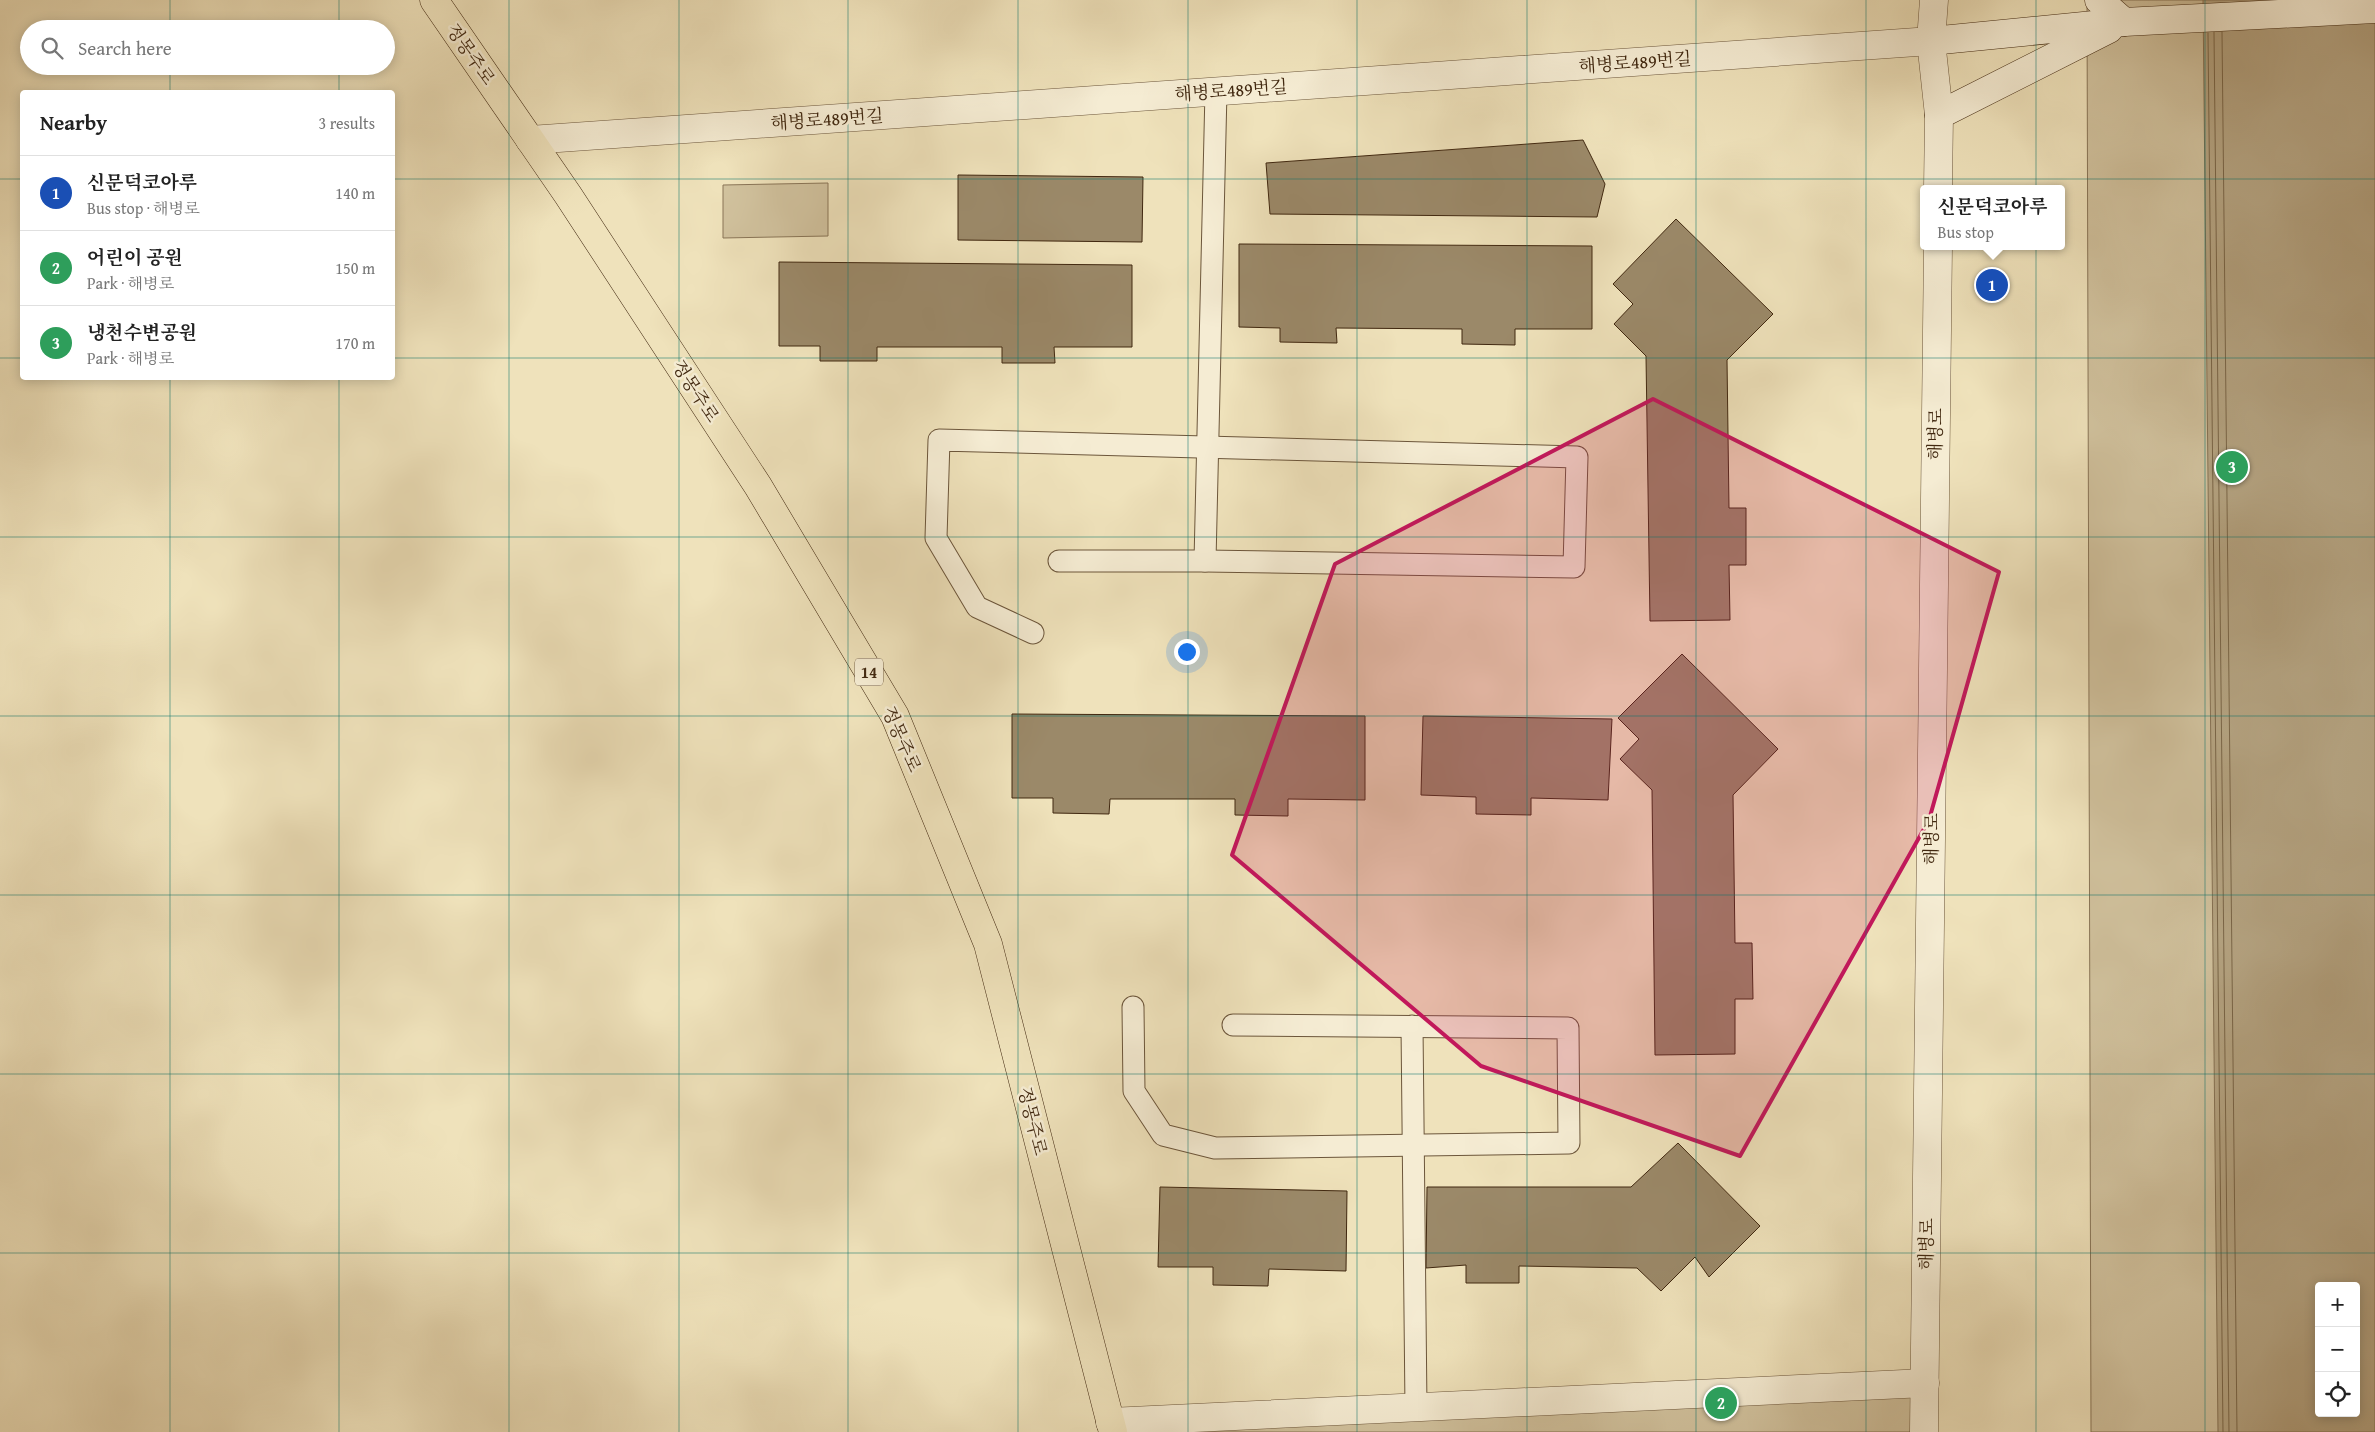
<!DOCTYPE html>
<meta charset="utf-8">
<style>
:root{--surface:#fff;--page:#f2f2f2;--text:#222;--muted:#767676;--line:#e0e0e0;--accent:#b45309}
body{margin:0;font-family:"Gentium Book Plus","Noto Serif KR",serif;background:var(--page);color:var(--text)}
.controls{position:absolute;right:15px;bottom:15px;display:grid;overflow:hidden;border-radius:5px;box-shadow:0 2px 12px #0003}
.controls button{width:45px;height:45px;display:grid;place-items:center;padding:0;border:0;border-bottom:1px solid var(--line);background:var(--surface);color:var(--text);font:25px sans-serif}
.you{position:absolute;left:1186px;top:651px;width:18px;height:18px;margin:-12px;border:4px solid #fff;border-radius:50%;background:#1a73e8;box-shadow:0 0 0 8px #1a73e833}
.badge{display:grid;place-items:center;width:32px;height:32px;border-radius:50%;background:var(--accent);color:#fff;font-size:16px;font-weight:700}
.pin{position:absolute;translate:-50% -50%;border:2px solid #fff;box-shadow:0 1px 5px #0006}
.popup{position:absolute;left:1920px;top:185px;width:145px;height:65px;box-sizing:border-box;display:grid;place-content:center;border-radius:5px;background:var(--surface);filter:drop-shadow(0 1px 4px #0005);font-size:16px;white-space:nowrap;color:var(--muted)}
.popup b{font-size:19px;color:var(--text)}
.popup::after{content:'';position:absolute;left:50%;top:100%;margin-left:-10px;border:10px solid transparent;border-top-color:var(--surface)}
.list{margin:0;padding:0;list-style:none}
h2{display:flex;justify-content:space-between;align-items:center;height:65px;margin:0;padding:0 20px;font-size:21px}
h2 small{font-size:16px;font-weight:400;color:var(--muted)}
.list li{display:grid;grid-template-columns:32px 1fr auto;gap:15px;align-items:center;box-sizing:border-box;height:75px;padding:0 20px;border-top:1px solid var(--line)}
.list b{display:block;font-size:19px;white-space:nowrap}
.list p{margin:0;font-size:16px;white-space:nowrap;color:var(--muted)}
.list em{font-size:16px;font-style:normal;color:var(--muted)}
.icon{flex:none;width:28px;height:28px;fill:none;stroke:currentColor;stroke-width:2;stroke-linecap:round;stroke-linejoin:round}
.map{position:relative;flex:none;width:2375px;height:1432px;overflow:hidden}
.search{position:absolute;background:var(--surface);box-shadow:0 2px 12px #0003;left:20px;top:20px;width:375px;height:55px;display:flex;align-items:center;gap:12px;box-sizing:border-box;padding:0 18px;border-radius:28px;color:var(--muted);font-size:19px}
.panel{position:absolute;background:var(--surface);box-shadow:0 2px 12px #0003;left:20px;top:90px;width:375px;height:290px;border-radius:5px}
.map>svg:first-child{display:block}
</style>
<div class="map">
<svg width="2375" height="1432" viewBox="0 0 2375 1432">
<rect width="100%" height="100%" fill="#efe2bb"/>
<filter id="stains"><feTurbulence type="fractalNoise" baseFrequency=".004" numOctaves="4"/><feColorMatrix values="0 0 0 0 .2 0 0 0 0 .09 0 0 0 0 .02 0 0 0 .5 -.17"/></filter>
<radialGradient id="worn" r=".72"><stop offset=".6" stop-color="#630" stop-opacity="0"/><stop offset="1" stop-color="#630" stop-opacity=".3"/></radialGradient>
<!-- green -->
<g fill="#d1c29e" stroke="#897557" fill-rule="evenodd">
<path d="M 2087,0 L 2375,0 L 2375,1432 L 2091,1432 ZM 2319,1286 L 2356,1286 L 2356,1413 L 2319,1413 Z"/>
<polygon points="828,183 828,236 723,238 723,185"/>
<polygon points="1925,1383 1924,1432 1113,1432"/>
</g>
<!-- water -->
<path fill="#b4a381" stroke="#867254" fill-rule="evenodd" d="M 2203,0 L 2375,0 L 2375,1432 L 2218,1432 ZM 2319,1286 L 2356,1286 L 2356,1413 L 2319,1413 Z"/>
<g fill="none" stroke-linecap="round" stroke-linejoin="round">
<!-- shore -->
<g stroke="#7a6648" stroke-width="1">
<polyline points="2214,32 2229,1432"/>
<polyline points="2222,32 2237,1432"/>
<polyline points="2208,33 2223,1432"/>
</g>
</g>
<!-- building -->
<g fill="#9b8969" stroke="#412810">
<polygon points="1583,140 1605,184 1597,217 1270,214 1266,163"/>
<polygon points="958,175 1143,177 1142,242 958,240"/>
<polygon points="1676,219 1773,314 1727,360 1729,508 1746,508 1746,565 1729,565 1730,620 1650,621 1646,356 1614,324 1633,304 1613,284"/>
<polygon points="1239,244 1592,246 1592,329 1515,329 1515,345 1462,344 1462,329 1336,328 1337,343 1280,342 1280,328 1239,327"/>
<polygon points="779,262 1132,265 1132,347 1054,347 1055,363 1002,363 1002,347 877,347 877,361 820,361 820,346 779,346"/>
<polygon points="1682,654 1778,749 1733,795 1735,943 1752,943 1753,999 1735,999 1735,1054 1655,1055 1652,790 1620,759 1639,739 1618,718"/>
<polygon points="1012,714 1365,716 1365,800 1288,799 1288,816 1235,815 1235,799 1110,799 1109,814 1053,813 1053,798 1012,798"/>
<polygon points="1423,716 1612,719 1608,800 1531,798 1531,815 1476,814 1476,797 1421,795"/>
<polygon points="1678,1143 1760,1226 1709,1277 1695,1257 1661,1291 1637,1268 1519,1266 1519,1283 1466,1283 1466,1265 1426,1268 1427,1187 1631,1187"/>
<polygon points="1160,1187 1347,1191 1346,1271 1269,1269 1268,1286 1213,1285 1213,1267 1158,1267"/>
</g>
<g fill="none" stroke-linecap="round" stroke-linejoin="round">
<defs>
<g id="service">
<polyline points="1205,561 1216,91"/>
<polyline points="1033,633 977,607 936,538 939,440 1577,457 1574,567 1205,561 1059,561"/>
<polyline points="1133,1007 1134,1091 1163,1135 1215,1148 1569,1143 1568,1028 1233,1025"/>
<polyline points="1412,1026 1416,1408"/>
</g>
<g id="minor">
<polyline points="530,140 1931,41"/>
<polyline points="1110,1422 1925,1383"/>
</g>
<g id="tertiary">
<polyline points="1934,0 1931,41 1939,115 1938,189"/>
<polyline points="1924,1432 1938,246"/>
</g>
<g id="secondary">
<polyline points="2099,0 2124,22"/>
<polyline points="1931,41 2124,22 2375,9"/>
<polyline points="1939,115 2109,29"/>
</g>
<polyline id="primary" points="434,0 568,195 758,486 895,716 988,944 1113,1432"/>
</defs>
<!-- service casing -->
<use href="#service" stroke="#6c563b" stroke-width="23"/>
<!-- minor casing -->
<use href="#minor" stroke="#6c563b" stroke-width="29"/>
<!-- tertiary casing -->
<use href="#tertiary" stroke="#6c563b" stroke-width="29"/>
<!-- secondary casing -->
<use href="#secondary" stroke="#412810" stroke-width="29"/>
<!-- primary casing -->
<use href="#primary" stroke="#412810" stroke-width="29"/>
<!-- service -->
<use href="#service" stroke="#f5ecd3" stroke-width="21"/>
<!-- minor -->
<use href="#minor" stroke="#f5ecd3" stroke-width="28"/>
<!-- tertiary -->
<use href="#tertiary" stroke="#f5ecd3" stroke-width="28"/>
<!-- secondary -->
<use href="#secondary" stroke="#f5ecd3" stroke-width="28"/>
<!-- primary -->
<use href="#primary" stroke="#efe2bb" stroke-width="28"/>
</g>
<!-- marked area -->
<path fill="#c2185b" fill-opacity="0.2" stroke="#c2185b" stroke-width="4" stroke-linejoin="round" d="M 1653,399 L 1999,572 L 1929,820 L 1740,1156 L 1481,1066 L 1232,855 L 1335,564 Z"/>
<!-- grid -->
<path fill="none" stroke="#0f766e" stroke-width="1" stroke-opacity="0.55" d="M 170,0 L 170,29M 339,0 L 339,29M 509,0 L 509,1432M 679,0 L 679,1432M 848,0 L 848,1432M 1018,0 L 1018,1432M 1188,0 L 1188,1432M 1357,0 L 1357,1432M 1527,0 L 1527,1432M 1696,0 L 1696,1432M 1866,0 L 1866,1432M 2036,0 L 2036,1432M 2205,0 L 2205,1432M 170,66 L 170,92M 339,66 L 339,92M 0,179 L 22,179M 392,179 L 2375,179M 0,358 L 22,358M 392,358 L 2375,358M 170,378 L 170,1432M 339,378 L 339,1432M 0,537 L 2375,537M 0,716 L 2375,716M 0,895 L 2375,895M 0,1074 L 2375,1074M 0,1253 L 2375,1253"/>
<g text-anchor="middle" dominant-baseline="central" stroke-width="5" stroke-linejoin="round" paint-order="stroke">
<!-- shield labels -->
<rect fill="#f5ecd3" stroke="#77634a" stroke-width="1" x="855" y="658.5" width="28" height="27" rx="4"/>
<g font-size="16" font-weight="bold" fill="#412810">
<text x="869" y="672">14</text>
</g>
<!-- street labels -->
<g font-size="18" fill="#412810" stroke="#f5ecd3">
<text transform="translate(471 54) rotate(55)">정몽주로</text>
<text transform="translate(1635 62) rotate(-4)">해병로489번길</text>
<text transform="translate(1231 90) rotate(-4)">해병로489번길</text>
<text transform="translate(827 119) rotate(-4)">해병로489번길</text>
<text transform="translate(696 391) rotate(57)">정몽주로</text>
<text transform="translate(1935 434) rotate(-89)">해병로</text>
<text transform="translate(902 739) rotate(66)">정몽주로</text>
<text transform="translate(1931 839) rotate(-89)">해병로</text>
<text transform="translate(1033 1121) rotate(76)">정몽주로</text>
<text transform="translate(1926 1244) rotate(-89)">해병로</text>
</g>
</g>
<rect width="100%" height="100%" filter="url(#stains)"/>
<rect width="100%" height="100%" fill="url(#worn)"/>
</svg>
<div class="controls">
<button>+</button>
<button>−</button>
<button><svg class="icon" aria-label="locate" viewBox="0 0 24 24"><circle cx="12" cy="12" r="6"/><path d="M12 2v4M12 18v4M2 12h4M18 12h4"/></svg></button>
</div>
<div class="you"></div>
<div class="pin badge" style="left:1992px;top:285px;background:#1a4fb4">1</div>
<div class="popup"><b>신문덕코아루</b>Bus stop</div>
<div class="pin badge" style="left:1721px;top:1403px;background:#2e9e5b">2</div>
<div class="pin badge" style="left:2232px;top:467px;background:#2e9e5b">3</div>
<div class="search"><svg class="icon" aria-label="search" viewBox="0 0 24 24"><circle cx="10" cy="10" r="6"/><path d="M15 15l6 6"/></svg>Search here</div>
<section class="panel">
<h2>Nearby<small>3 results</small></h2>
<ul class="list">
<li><span class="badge" style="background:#1a4fb4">1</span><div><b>신문덕코아루</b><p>Bus stop · 해병로</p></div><em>140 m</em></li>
<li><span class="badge" style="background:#2e9e5b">2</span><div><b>어린이 공원</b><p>Park · 해병로</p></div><em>150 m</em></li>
<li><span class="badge" style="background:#2e9e5b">3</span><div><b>냉천수변공원</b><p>Park · 해병로</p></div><em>170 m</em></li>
</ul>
</section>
</div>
